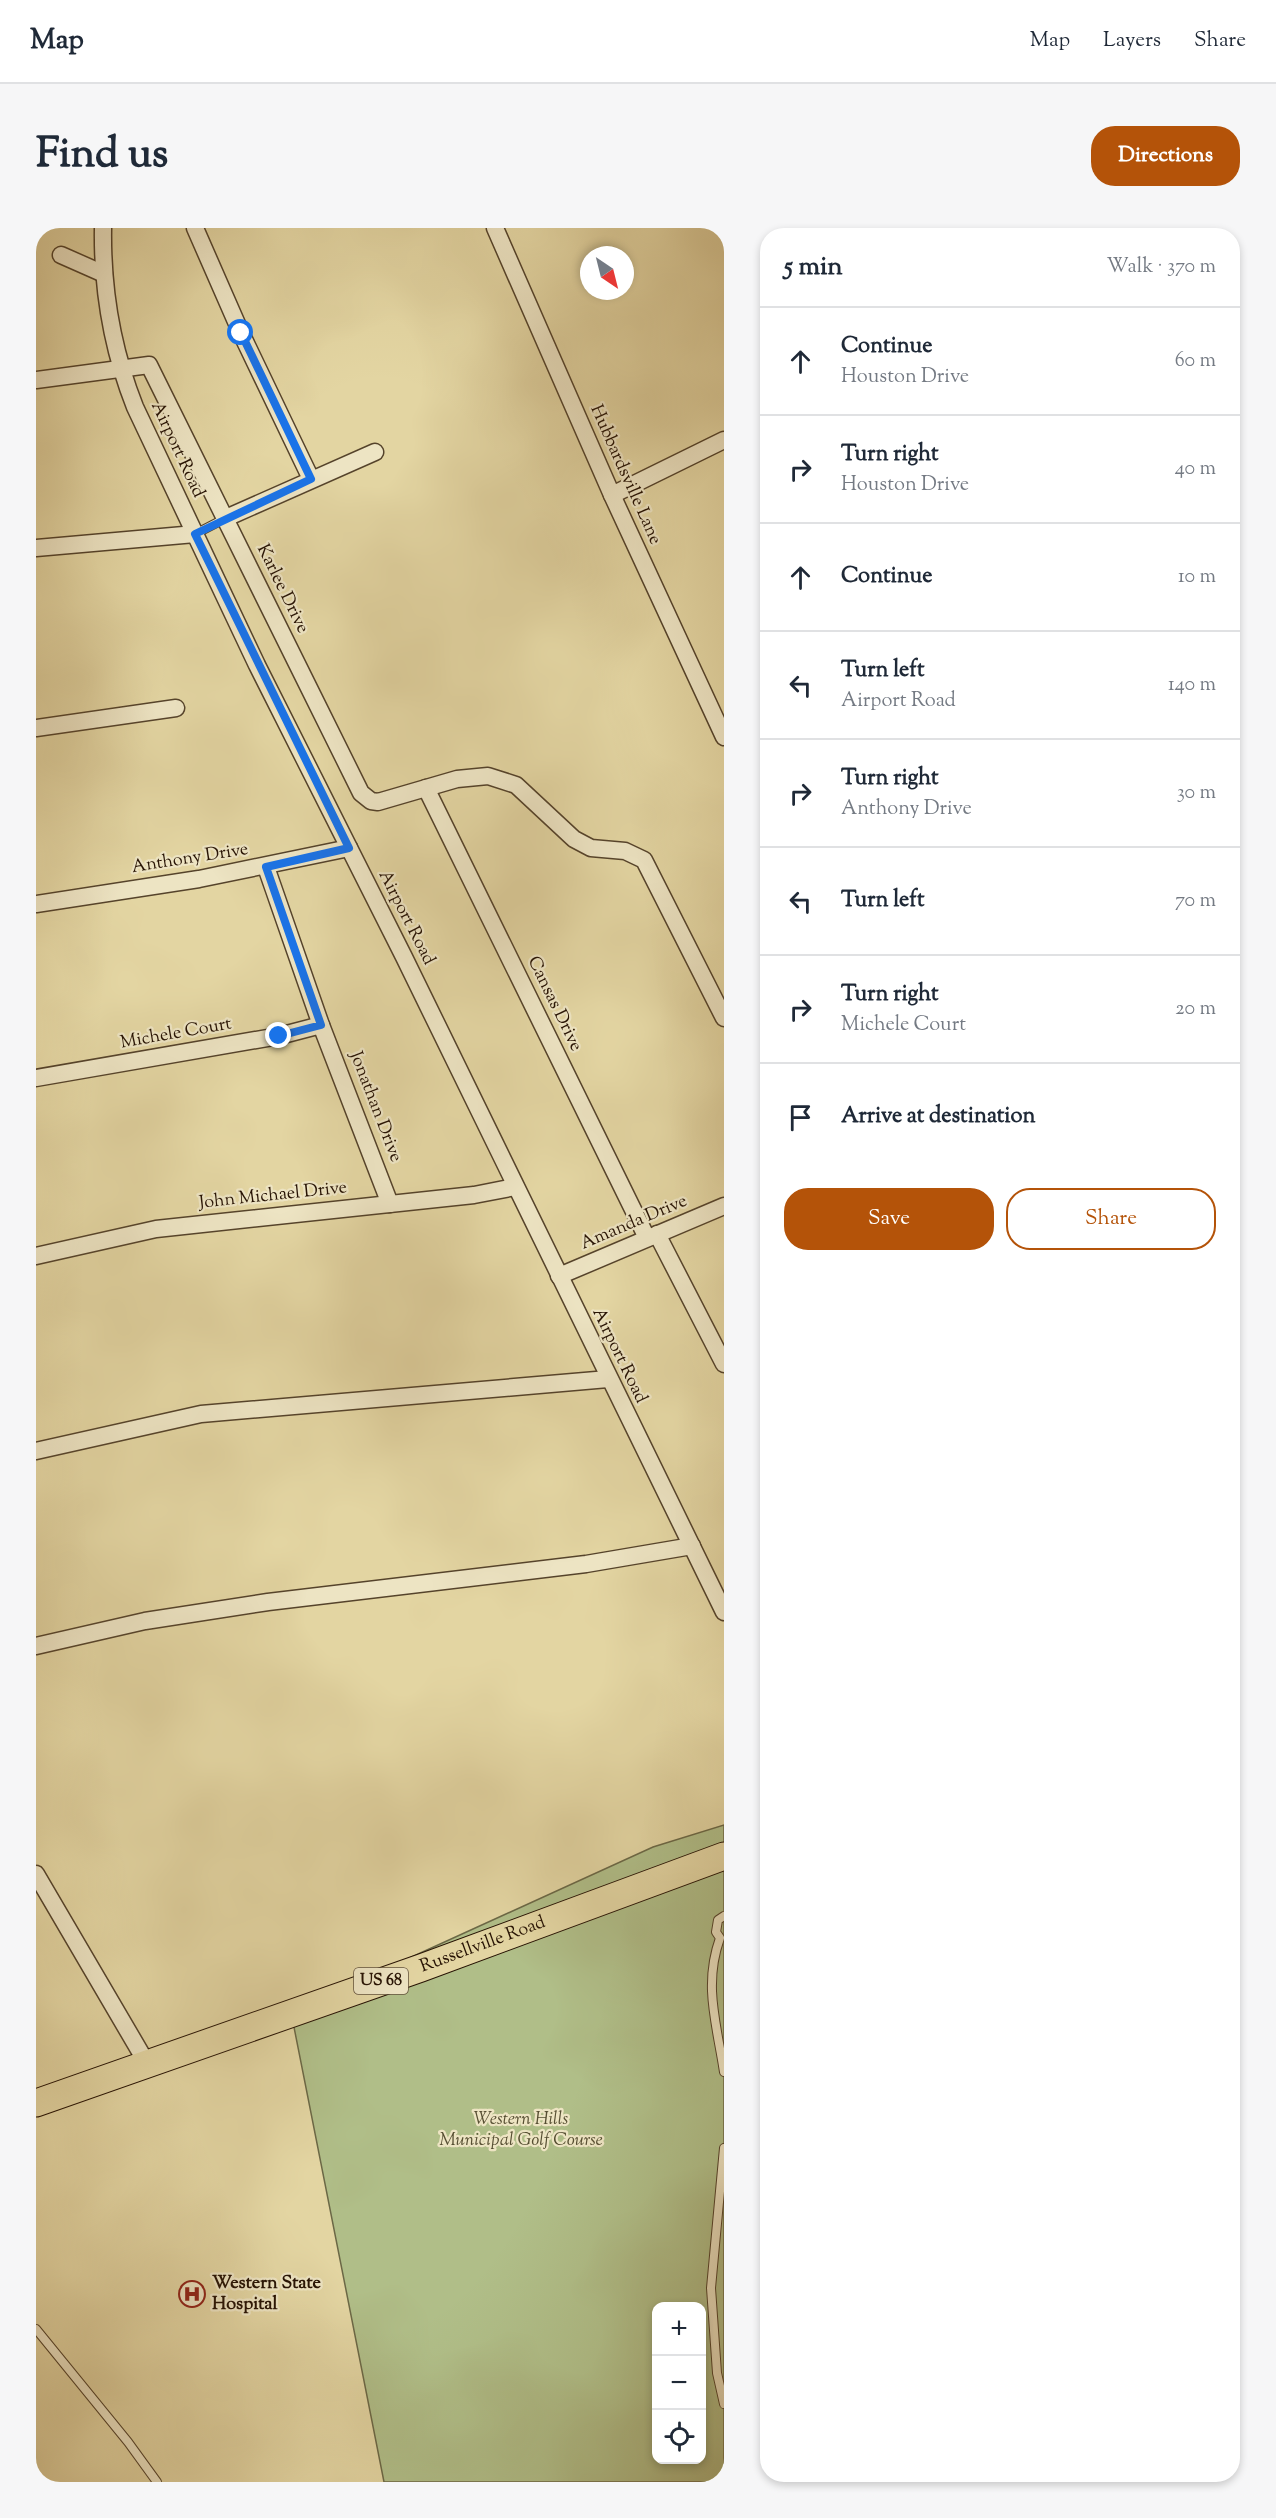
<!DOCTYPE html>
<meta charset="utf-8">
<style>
:root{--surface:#fff;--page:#f6f6f7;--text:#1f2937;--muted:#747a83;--line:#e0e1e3;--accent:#b45309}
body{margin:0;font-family:"Sorts Mill Goudy",serif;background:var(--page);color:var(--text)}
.controls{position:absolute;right:18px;bottom:18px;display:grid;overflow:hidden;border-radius:12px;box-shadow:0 3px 9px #0003}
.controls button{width:54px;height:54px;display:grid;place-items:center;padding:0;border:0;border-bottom:2px solid var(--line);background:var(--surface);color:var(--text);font:30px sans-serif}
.compass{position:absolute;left:544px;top:18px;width:54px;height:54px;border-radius:50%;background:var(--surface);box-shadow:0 3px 9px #0003;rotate:145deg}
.stop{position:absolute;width:18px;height:18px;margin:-14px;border:4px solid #1a73e8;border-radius:50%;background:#fff}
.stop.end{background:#1a73e8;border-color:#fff;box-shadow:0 2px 6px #0008}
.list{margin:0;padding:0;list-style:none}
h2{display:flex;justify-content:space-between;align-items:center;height:78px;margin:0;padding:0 24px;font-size:26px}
h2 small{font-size:20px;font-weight:400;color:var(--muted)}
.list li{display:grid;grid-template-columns:39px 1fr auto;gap:18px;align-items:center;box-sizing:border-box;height:108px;padding:0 24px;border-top:2px solid var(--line)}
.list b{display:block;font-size:22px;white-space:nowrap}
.list p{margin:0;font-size:20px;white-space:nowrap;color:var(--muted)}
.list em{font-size:20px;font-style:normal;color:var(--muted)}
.actions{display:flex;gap:12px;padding:18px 24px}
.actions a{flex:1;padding:14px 0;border:2px solid var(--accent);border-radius:24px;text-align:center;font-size:21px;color:var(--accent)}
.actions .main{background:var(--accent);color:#fff}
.icon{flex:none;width:33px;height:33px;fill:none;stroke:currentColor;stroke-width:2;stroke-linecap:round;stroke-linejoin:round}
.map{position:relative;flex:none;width:688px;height:2254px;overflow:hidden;border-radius:24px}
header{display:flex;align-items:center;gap:36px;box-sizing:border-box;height:84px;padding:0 30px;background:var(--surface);border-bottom:2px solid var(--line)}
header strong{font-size:28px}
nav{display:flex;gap:33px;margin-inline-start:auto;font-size:21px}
.intro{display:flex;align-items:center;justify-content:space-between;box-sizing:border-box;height:144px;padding:0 36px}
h1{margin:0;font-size:42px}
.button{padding:15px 27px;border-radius:24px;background:var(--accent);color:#fff;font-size:21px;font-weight:700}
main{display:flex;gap:36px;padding:0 36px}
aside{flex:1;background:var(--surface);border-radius:24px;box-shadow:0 3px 9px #0003}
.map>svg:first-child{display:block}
</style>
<header>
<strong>Map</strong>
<nav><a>Map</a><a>Layers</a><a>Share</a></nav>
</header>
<div class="intro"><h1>Find us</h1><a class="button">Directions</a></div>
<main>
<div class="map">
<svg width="688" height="2254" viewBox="0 0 688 2254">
<rect width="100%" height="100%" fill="#e3d5a2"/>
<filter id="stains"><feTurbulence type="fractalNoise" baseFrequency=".00333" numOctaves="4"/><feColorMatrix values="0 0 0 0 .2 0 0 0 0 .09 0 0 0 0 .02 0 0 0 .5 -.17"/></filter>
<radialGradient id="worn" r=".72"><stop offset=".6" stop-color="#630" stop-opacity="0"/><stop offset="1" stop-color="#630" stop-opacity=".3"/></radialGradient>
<!-- green -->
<path fill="#b0be88" stroke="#6b6846" stroke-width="1.5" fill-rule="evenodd" d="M 688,1597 L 688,2254 L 348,2254 L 255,1784 L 617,1619 ZM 620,2078 L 666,2078 L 666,2232 L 620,2232 Z"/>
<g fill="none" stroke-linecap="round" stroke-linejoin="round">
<defs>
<g id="lane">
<polyline points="159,306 190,290"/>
<path d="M 688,1688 L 682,1692 L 680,1704 L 684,1710 C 667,1757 681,1797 688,1844"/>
<polyline points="688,1920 675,2060 681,2145 688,2176"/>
<polyline points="0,2101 92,2214 121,2254"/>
</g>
<g id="street">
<path d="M 67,0 C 66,63 76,121 99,179 L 221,437 L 368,729 L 688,1384"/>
<polyline points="159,0 205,105 275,251"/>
<polyline points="459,0 576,267 688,509"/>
<polyline points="25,27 68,46"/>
<polyline points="0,152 113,137 325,565 335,573 342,574 421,551 452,548 480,557 538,611 555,620 589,623 608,632 688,790"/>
<polyline points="576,267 688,212"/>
<polyline points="190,290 339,224"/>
<polyline points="0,320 159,306"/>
<polyline points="0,500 140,480"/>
<polyline points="390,560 611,1010"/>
<polyline points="230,639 285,797 354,976"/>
<polyline points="0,676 163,651 313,620"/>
<polyline points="0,850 243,808 285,797"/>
<polyline points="621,1006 688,1136"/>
<polyline points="0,1028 120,1001 438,967 479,959"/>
<polyline points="523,1048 688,978"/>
<polyline points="0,1223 165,1186 572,1151"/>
<polyline points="0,1418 109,1393 232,1374 550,1336 656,1318"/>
<polyline points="0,1646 106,1827"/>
</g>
<g id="primary">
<path id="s1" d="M 0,1875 L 385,1740 L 688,1628"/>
</g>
</defs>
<!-- lane casing -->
<use href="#lane" stroke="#55432b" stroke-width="10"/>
<!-- street casing -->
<use href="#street" stroke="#55432b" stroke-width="19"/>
<!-- primary casing -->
<use href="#primary" stroke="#261203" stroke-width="29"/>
<!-- lane -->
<use href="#lane" stroke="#ede4c3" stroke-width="8"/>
<!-- street -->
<use href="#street" stroke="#ede4c3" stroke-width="16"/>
<!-- primary -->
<use href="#primary" stroke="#e3d5a2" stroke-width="27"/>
</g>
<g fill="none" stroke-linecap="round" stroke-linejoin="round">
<!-- route -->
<polyline stroke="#1a73e8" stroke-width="8" points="205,105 275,251 159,306 313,620 230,639 285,797 243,808"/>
</g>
<!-- icons -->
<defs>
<symbol id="hospital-ring" viewBox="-11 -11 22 22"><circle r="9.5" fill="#ede4c3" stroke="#8f2418" stroke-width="1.5"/><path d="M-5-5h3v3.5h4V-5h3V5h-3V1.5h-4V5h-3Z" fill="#8f2418"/></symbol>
</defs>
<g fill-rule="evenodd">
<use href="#hospital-ring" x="141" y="2051" width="30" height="30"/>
</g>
<g text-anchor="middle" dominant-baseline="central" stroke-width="4.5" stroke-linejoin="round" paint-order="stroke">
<!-- shield labels -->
<rect fill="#ede4c3" stroke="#62513d" stroke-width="1.5" x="318" y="1740" width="54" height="26" rx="4.5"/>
<g font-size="16" font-weight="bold" fill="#261203">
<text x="345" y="1753">US 68</text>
</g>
<!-- street labels -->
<g font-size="18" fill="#261203" stroke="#ede4c3">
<text transform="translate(141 222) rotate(65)">Airport Road</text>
<text transform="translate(589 247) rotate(66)">Hubbardsville Lane</text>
<text transform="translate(246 361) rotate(64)">Karlee Drive</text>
<text transform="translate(154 631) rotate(-9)">Anthony Drive</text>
<text transform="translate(370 690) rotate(63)">Airport Road</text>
<text transform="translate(518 776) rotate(64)">Cansas Drive</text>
<text transform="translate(140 806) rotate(-10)">Michele Court</text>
<text transform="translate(339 879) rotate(69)">Jonathan Drive</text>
<text transform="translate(237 968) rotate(-6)">John Michael Drive</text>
<text transform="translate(598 995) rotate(-23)">Amanda Drive</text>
<text transform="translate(583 1128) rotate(64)">Airport Road</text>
<text stroke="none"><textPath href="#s1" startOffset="474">Russellville Road</textPath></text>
</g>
<!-- park labels -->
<g font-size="18" font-style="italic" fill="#564e32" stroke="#ede4c3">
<text x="485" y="1892">Western Hills<tspan x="485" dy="21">Municipal Golf Course</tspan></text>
</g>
<!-- poi labels -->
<g font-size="18" font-weight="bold" fill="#261203" stroke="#ede4c3" text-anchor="start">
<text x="176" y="2056">Western State<tspan x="176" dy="21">Hospital</tspan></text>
</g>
</g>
<rect width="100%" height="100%" filter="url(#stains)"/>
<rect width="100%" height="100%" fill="url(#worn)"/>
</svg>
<div class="controls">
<button>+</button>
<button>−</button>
<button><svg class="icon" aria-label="locate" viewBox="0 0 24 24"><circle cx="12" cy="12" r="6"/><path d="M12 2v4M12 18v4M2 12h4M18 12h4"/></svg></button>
</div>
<svg class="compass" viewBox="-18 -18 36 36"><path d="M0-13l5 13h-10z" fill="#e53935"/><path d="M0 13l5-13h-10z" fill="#747a83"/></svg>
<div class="stop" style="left:205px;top:105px"></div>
<div class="stop end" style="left:243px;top:808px"></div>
</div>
<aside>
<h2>5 min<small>Walk · 370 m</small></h2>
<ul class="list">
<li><svg class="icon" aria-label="ahead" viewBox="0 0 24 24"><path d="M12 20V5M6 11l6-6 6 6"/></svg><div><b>Continue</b><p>Houston Drive</p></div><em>60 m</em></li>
<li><svg class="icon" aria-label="right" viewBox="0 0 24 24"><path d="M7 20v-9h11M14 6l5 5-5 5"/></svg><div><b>Turn right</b><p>Houston Drive</p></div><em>40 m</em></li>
<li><svg class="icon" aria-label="ahead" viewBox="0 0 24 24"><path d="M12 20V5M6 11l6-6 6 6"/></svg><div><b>Continue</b></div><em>10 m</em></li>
<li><svg class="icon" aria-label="left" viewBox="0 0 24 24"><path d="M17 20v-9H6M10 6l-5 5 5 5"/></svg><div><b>Turn left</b><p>Airport Road</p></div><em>140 m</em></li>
<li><svg class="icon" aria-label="right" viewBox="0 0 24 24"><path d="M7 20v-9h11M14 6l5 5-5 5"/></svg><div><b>Turn right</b><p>Anthony Drive</p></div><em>30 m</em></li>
<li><svg class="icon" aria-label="left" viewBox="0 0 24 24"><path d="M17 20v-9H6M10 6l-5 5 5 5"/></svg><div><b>Turn left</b></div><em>70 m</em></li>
<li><svg class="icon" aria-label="right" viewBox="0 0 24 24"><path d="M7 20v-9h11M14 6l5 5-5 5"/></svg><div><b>Turn right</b><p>Michele Court</p></div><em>20 m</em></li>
<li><svg class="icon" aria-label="arrive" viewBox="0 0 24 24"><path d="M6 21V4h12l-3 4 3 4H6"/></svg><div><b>Arrive at destination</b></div></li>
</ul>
<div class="actions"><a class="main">Save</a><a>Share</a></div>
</aside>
</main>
